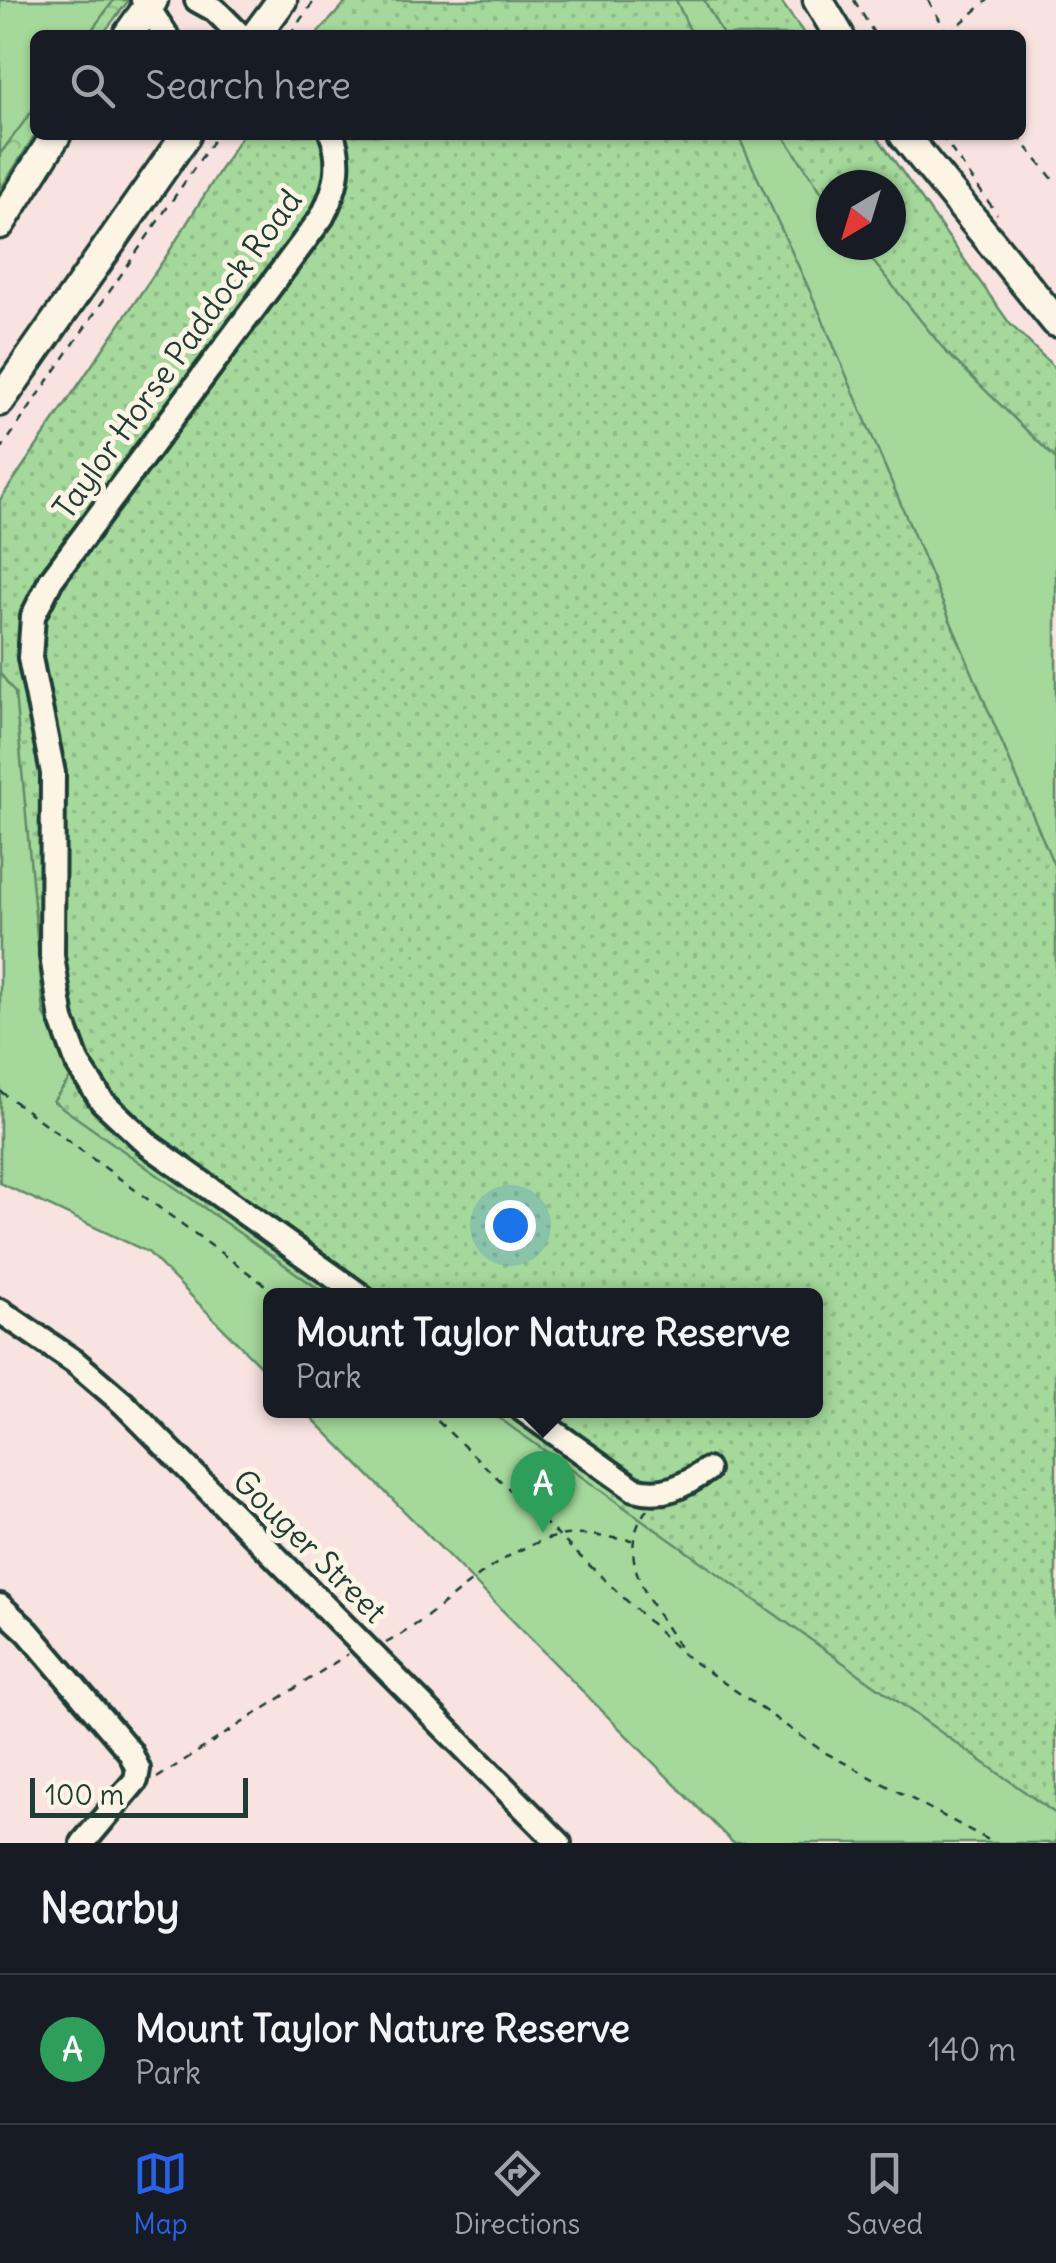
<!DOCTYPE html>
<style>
:root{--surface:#171b24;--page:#242831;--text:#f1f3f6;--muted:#9ea1a6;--line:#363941;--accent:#2563eb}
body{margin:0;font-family:Delius,sans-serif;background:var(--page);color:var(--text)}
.compass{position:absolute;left:816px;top:170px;width:90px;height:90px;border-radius:50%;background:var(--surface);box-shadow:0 2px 8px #0004;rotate:218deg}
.scale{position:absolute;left:30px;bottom:25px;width:218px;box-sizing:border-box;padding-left:10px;border:5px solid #1f3d34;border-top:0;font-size:28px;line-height:35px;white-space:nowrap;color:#1f3d34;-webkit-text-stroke:8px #fcf5e5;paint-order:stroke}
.you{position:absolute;left:510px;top:1225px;width:35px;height:35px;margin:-25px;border:8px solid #fff;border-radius:50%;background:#1a73e8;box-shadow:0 0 0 15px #1a73e833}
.badge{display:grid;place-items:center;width:65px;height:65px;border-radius:50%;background:var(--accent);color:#fff;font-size:32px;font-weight:700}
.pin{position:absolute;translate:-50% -82px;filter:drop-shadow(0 2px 5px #0008)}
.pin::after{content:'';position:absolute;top:52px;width:35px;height:30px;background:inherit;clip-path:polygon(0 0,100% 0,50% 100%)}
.popup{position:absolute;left:263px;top:1288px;width:560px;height:130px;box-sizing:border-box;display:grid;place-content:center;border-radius:15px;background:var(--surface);filter:drop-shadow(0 2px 8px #0005);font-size:32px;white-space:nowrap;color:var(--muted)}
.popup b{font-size:38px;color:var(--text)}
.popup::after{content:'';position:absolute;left:50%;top:100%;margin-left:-20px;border:20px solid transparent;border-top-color:var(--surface)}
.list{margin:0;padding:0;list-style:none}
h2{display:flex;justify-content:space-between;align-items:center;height:130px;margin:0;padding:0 40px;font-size:42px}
h2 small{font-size:32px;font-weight:400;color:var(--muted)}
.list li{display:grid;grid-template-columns:65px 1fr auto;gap:30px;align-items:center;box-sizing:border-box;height:150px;padding:0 40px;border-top:2px solid var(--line)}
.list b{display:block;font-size:38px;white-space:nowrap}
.list p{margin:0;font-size:32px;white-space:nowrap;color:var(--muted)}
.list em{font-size:32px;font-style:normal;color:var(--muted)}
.icon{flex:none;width:55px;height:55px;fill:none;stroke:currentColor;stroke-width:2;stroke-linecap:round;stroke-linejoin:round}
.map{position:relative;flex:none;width:1056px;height:1843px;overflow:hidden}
.search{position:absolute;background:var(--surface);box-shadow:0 2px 8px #0004;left:30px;right:30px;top:30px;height:110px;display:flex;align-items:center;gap:25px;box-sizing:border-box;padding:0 35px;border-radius:15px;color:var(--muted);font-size:38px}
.sheet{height:280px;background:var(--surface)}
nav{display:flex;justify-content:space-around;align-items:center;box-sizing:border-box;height:140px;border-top:2px solid var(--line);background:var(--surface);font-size:28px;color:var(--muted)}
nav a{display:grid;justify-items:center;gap:5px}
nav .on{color:var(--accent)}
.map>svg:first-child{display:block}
</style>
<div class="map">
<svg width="1056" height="1843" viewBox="0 0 1056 1843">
<defs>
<pattern id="grass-dots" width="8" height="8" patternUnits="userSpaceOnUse" patternTransform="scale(2.5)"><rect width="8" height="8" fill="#a5d99c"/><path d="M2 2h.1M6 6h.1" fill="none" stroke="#8ebb87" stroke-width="1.8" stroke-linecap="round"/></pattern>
<pattern id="forest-crowns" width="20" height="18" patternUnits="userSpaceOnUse" patternTransform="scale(2.5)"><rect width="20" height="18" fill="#a5d99c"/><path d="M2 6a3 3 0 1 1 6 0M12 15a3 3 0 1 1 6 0" fill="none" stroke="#8ebb87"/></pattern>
</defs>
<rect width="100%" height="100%" fill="#f8e3e0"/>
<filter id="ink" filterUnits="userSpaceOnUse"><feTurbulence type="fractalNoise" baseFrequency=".01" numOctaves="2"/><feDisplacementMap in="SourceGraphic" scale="20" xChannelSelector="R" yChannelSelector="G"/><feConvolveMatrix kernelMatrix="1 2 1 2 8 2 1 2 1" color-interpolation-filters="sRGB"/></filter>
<g filter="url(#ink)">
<!-- grass -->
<g fill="url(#grass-dots)" stroke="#628b68" stroke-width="2.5" fill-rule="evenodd">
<polygon points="348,0 780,0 805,35 316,35"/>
<path d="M 242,135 L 876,135 L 1010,324 L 1056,369 L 1056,1843 L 308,1411 L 816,1410 L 816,1296 L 270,1296 L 148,1249 L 0,1181 L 0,500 L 167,255 ZM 831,185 L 891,185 L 891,245 L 831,245 Z"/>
</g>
<!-- forest -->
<polygon fill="url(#forest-crowns)" stroke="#628b68" stroke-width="2.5" points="0,0 129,0 102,35 35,35 35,135 0,190"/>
<!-- park -->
<g fill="#a5d99c" stroke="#628b68" stroke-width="2.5">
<polygon points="0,0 114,0 88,35 35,35 35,107 0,154"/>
<polygon points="676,0 704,0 723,35 692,35"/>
<polygon points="738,135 783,135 831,206 831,245 860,245 946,352 1056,459 1056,870 819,311"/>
<polygon points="0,673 15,693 44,1014 74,1073 53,1101 327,1295 270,1296 270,1376 148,1252 0,1183"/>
<polygon points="305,1411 489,1411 1056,1814 1056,1843 733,1843"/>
</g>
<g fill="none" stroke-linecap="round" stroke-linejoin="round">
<defs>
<g id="minor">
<polyline points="143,0 166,35"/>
<polyline points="197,0 215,10 240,35"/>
<path d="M 332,135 C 343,164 336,190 322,217 L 51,580 L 33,616 L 30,658 L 53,773 L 52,956 L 62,1020 L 78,1064 L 102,1101 L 149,1145 L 361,1296"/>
<polyline points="0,1311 75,1362 124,1404 559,1843"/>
<path d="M 523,1410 L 634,1489 C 663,1497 683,1487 707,1470"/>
<polyline points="0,1606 28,1632 130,1752 138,1769 136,1780 83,1843"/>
</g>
<g id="major">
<polyline points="818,0 839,35"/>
<polyline points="128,35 153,0"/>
<polyline points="256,35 282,0"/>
<polyline points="904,135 1056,322"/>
<polyline points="0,224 56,135"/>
<polyline points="0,401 186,135"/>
</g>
</defs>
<!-- minor casing -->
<use href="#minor" stroke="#1f3d34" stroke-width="30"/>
<!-- major casing -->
<use href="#major" stroke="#1f3d34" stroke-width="35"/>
<!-- path -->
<g stroke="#1f3d34" stroke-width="2.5" stroke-dasharray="8 8" stroke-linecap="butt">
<polyline points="854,0 875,35"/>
<polyline points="928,0 948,34"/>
<polyline points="948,34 988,0"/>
<polyline points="289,35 315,0"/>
<polyline points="941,135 997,214"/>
<polyline points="1017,135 1056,183"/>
<polyline points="0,451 217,135"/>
<polyline points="0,1091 280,1296"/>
<polyline points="426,1410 684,1655 824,1752 994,1843"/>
<path d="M 647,1509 C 611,1560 654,1605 680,1649"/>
<path d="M 386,1643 C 445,1612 489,1553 555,1537 C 578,1531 609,1538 632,1540"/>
<polyline points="157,1778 348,1654"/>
</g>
<!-- minor -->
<use href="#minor" stroke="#fcf5e5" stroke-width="22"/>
<!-- major -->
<use href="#major" stroke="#fcf5e5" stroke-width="28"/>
</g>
</g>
<g text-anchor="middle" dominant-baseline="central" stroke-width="10" stroke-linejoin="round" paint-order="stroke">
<!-- street labels -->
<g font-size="32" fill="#1f3d34" stroke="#fcf5e5">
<text transform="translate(177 354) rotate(-54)">Taylor Horse Paddock Road</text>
<text transform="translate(310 1546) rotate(45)">Gouger Street</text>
</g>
</g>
</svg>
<svg class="compass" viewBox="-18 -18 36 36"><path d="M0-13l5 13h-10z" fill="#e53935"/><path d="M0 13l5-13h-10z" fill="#9ea1a6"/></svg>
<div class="scale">100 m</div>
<div class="you"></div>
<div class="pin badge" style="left:543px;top:1533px;background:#2e9e5b">A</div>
<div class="popup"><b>Mount Taylor Nature Reserve</b>Park</div>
<div class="search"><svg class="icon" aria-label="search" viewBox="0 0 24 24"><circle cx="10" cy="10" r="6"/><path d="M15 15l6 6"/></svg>Search here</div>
</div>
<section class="sheet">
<h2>Nearby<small></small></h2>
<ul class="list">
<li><span class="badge" style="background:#2e9e5b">A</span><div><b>Mount Taylor Nature Reserve</b><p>Park</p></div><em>140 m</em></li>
</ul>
</section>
<nav>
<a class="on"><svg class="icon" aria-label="map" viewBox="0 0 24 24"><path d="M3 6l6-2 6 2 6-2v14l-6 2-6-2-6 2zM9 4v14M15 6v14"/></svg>Map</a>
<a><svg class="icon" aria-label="directions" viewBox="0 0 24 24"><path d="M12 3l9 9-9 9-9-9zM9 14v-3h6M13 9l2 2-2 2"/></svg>Directions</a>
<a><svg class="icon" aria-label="saved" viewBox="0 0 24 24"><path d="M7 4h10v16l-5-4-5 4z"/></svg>Saved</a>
</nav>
